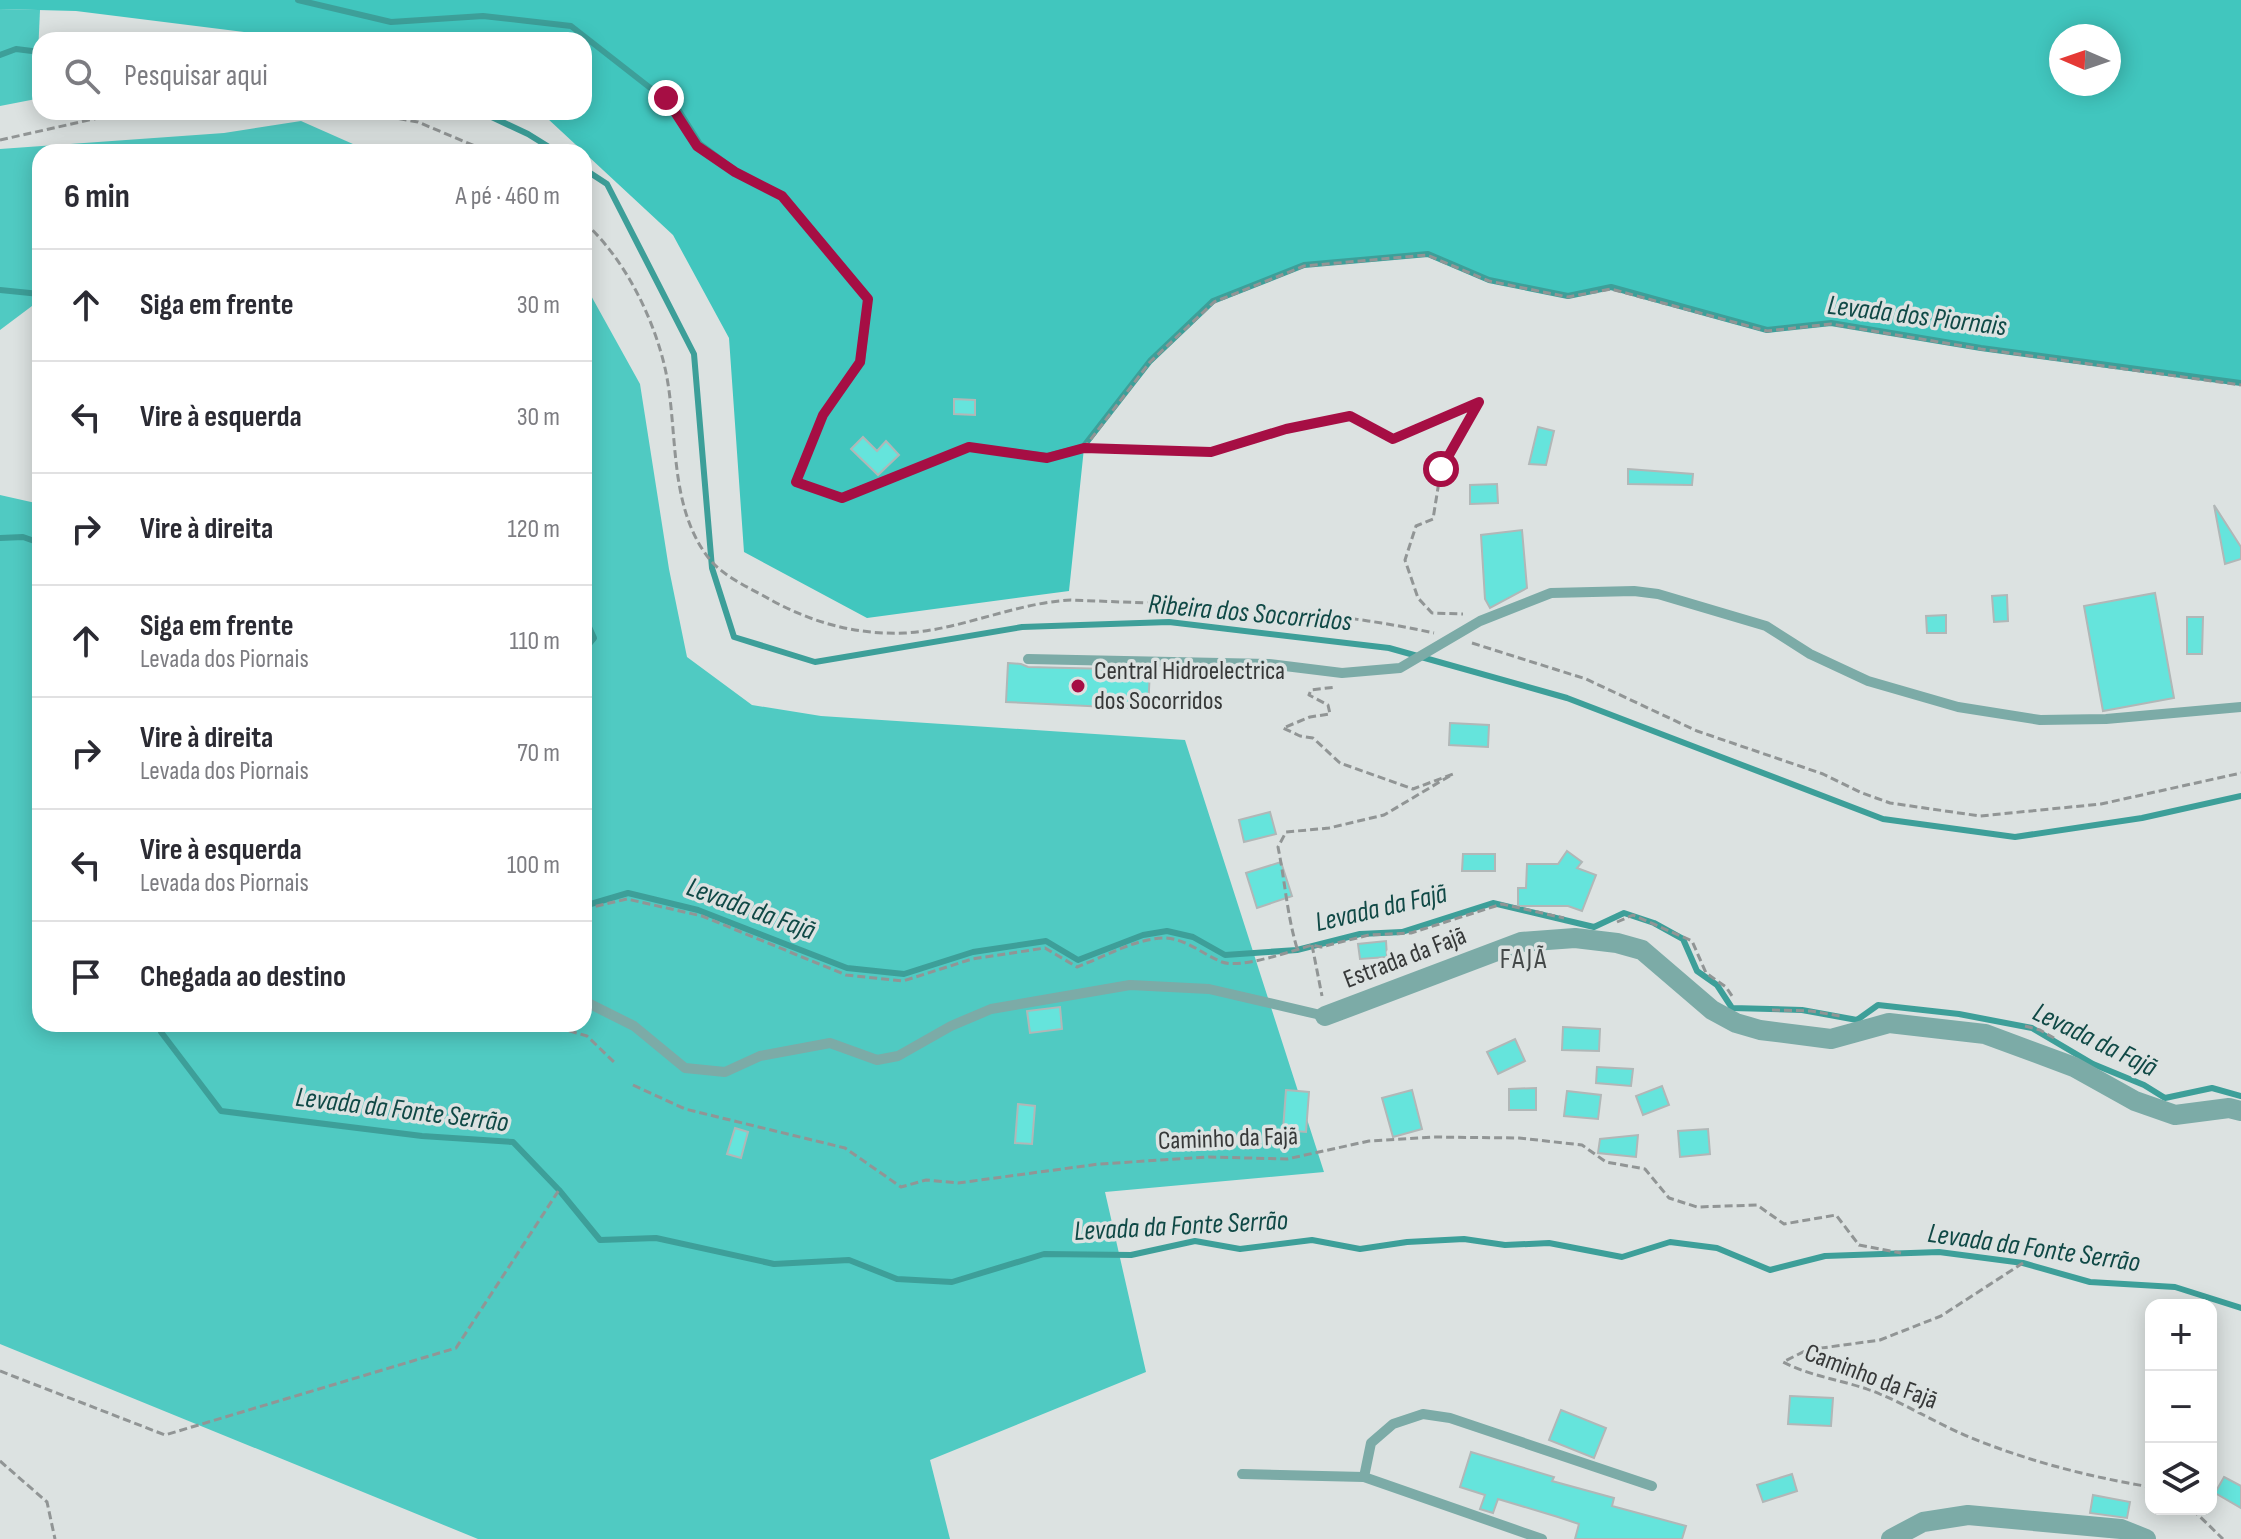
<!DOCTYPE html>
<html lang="pt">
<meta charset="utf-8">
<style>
:root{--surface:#fff;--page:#f7f7f7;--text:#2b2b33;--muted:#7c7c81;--line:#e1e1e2}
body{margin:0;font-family:"Sofia Sans Condensed",sans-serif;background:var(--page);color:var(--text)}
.controls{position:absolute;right:24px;bottom:24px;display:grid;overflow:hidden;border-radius:16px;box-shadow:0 4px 20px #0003}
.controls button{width:72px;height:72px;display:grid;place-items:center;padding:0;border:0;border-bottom:2px solid var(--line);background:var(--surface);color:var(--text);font:40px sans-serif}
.compass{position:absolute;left:2049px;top:24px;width:72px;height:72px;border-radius:50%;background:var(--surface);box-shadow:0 4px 20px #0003;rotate:272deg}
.stop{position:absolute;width:24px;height:24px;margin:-18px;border:6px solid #a60e44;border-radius:50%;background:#fff}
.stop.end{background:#a60e44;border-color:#fff;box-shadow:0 2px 8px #0008}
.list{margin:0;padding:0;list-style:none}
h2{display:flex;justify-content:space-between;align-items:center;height:104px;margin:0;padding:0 32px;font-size:34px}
h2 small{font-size:26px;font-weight:400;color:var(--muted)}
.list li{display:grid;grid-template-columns:52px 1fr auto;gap:24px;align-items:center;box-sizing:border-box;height:112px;padding:0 32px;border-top:2px solid var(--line)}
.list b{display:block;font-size:30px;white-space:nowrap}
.list p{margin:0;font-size:26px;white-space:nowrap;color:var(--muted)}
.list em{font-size:26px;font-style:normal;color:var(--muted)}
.icon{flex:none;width:44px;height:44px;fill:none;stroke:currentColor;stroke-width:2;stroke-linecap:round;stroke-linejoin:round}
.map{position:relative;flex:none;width:2241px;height:1539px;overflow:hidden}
.search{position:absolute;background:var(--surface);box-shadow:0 4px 20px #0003;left:32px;top:32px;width:560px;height:88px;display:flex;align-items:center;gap:20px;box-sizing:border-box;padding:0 28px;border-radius:24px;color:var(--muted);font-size:30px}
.panel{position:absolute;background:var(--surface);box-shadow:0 4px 20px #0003;left:32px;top:144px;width:560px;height:888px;border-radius:24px}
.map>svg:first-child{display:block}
</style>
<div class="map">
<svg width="2241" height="1539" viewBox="0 0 2241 1539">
<rect width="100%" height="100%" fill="#dce2e1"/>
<!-- green -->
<g fill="#50cac2">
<polygon points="0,9 40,10 36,99 0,106"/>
<polygon points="301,121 371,152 40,152 40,300 0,330 0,149 224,133"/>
<polygon points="584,283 640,384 669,569 687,657 752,705 821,716 1185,740 1324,1172 1105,1192 1146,1372 930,1460 950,1539 478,1539 0,1344 0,495 40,504 40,1024 584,1024"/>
</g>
<!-- forest -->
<path fill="#41c6be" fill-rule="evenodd" d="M 0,0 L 2241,0 L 2241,385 L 1981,349 L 1831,324 L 1767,331 L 1611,289 L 1568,297 L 1489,281 L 1427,255 L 1304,266 L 1214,302 L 1150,362 L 1084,448 L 1069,591 L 867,618 L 744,552 L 729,338 L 673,235 L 547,118 L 532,112 L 584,112 L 584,40 L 308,40 L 76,11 L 0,9 ZM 2061,36 L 2109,36 L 2109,84 L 2061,84 Z"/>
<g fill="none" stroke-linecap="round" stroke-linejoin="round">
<!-- stream -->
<g stroke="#3d9f99" stroke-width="6">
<polyline points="298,0 391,22 483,16 571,26 658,94 667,97 676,106 700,144 736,171 783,195 869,298 862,363 824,414 796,482 842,496 969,446 1047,456 1083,447 1150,361 1213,301 1304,265 1428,254 1489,280 1568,296 1611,287 1767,330 1831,323 1981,348 2241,383"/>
<polyline points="0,55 16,49 40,52"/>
<polyline points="481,112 528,134 557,152"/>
<polyline points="584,169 607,184 694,354 712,568 734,637 815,662 1022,627 1169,622 1389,648 1567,698 1883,819 2015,837 2142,818 2241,796"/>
<polyline points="0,290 40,294"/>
<polyline points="0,538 23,537 40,543"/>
<polyline points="584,616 594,638 584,650"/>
<polyline points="584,906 628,893 698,910 847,968 904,974 973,952 1046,941 1078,960 1143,935 1167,931 1193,937 1225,955 1297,950 1360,934 1402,932 1493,903 1594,927 1624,913 1654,923 1683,939 1697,971 1717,985 1732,1008 1802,1010 1857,1020 1878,1005 1959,1014 2032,1028 2093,1064 2144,1085 2165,1098 2212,1088 2241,1096"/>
<polyline points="161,1024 161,1032 221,1111 422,1136 513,1142 559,1190 600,1240 656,1238 774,1264 849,1260 897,1279 952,1282 1044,1254 1131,1255 1195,1241 1240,1249 1312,1240 1360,1249 1407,1242 1464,1239 1505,1245 1549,1243 1622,1257 1670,1242 1717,1248 1770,1270 1825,1256 1939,1252 2023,1263 2090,1282 2175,1287 2241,1308"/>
</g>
</g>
<!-- building -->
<g fill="#65e4dc" stroke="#b1b7b7" stroke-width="2">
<polygon points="954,399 975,400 975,415 954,414"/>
<polygon points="1538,427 1554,431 1546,465 1529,464"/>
<polygon points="863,437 877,451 886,441 899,455 878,475 851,449"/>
<polygon points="1628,469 1693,474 1692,485 1628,484"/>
<polygon points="1497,484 1498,503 1470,504 1470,485"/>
<polygon points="2214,505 2241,547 2241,559 2225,564"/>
<polygon points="1522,530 1527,588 1490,608 1485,599 1481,535"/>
<polygon points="2155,593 2174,698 2103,711 2084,606"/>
<polygon points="2007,595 2008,621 1994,622 1992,596"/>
<polygon points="1946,615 1946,633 1927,633 1926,616"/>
<polygon points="2187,617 2203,617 2202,654 2187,654"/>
<polygon points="1008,663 1021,664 1028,667 1150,670 1148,709 1006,702"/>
<polygon points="1450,723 1489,725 1488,747 1449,745"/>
<polygon points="1270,812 1276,834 1244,842 1239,820"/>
<polygon points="1567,851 1582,862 1577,868 1596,875 1582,911 1568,906 1518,906 1518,888 1526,888 1527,864 1558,864"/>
<polygon points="1463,854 1495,854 1495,871 1462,871"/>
<polygon points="1281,862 1292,896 1257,908 1246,873"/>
<polygon points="1386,941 1387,957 1360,959 1358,944"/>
<polygon points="1060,1007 1062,1029 1030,1033 1027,1011"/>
<polygon points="1563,1027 1600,1029 1599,1051 1562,1050"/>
<polygon points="1515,1039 1525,1061 1498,1074 1487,1052"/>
<polygon points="1597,1067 1633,1069 1631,1086 1596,1083"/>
<polygon points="1662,1086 1669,1105 1643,1115 1636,1096"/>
<polygon points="1536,1088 1536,1110 1509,1110 1509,1089"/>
<polygon points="1286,1090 1309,1092 1306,1132 1283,1130"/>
<polygon points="1412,1090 1422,1129 1393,1137 1382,1098"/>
<polygon points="1567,1091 1601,1095 1598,1119 1564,1116"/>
<polygon points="1018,1104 1035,1106 1032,1144 1015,1143"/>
<polygon points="735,1128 748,1132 741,1158 727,1154"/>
<polygon points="1708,1129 1710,1154 1680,1157 1678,1131"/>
<polygon points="1638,1135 1636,1157 1598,1153 1600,1139"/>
<polygon points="1790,1396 1833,1398 1831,1426 1788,1424"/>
<polygon points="1561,1410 1606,1428 1594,1458 1549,1440"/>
<polygon points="1471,1452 1554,1477 1552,1481 1614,1498 1612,1506 1686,1526 1682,1539 1575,1539 1579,1524 1558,1517 1498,1499 1493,1513 1480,1509 1485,1495 1460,1487"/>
<polygon points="1792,1474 1797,1491 1763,1502 1757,1485"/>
<polygon points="2224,1477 2241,1486 2241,1508 2215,1493"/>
<polygon points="2093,1495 2130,1502 2127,1518 2090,1513"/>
</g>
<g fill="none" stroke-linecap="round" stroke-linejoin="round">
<!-- path -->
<g stroke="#919595" stroke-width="3" stroke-dasharray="8 4" stroke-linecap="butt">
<polyline points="666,98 697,146 735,172 782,196 868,299 860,362 823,415 796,482 842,498 969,447 1047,458 1084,448 1150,362 1214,302 1304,266 1427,255 1489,281 1568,297 1611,289 1767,331 1831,324 1981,349 2241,385"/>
<polyline points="315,112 378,115 418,122 489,152"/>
<polyline points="0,140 125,112"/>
<path d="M 584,222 C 624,258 653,316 665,368 C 679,430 667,508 711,561 C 726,578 752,589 771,600 C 813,623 857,635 905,633 C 961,630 1014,603 1071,600 C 1192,605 1315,607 1434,633"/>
<polyline points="1085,448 1211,452 1286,429 1350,416 1393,439 1479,402 1441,469 1433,519 1416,526 1405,560 1418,598 1432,613 1463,614"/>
<polyline points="1472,643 1586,679 1697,731 1823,774 1862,793 1890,803 1980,816 2101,804 2241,773"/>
<path d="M 584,909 L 627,899 L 702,916 L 846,975 L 903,981 L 972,959 L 1045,948 L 1077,967 C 1104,957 1136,938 1165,938 C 1187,939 1202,954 1222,962 C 1241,969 1292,951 1312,945 L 1321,947 L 1369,935 L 1411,933 L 1502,904 L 1564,918"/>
<polyline points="1617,922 1633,915 1692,941 1706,973 1726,987 1734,999"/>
<polyline points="1312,945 1322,996"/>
<path d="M 1297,948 C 1287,915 1285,881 1278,847 L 1286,832 L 1329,828 L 1384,815 L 1453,774 L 1413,789 L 1340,763 L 1313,738 L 1300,736 L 1283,728 L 1310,717 L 1330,714 L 1328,705 L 1309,695 L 1311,690 L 1336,687"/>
<polyline points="1772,1010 1811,1011 1840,1016"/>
<polyline points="546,1024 587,1036 616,1064"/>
<polyline points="2025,1026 2040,1030 2054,1038"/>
<polyline points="633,1085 685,1109 845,1148 901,1187 926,1180 958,1183 1099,1164 1209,1157 1287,1159 1369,1141 1434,1137 1519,1138 1582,1145 1606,1162 1645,1169 1669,1198 1697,1207 1757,1205 1784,1224 1836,1215 1859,1245 1901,1253"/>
<path d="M 2023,1263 L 1941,1316 L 1880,1340 L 1807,1350 L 1783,1362 C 1810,1376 1841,1380 1870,1390 C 1904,1403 1936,1423 1969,1437 C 2028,1461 2089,1477 2151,1487"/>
<polyline points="0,1371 165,1435 456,1348 559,1190"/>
<polyline points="0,1461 47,1502 55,1539"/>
<polyline points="2192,1509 2223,1539"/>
</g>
<!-- service -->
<g stroke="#7caba7" stroke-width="10">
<polyline points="1028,659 1269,664 1342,673 1400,668 1480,621 1551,593 1634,591 1658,594 1766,626 1810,654 1868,681 1958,707 2040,720 2106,719 2241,707"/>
<polyline points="584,1001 634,1026 685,1068 725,1072 760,1056 830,1043 877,1060 898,1056 951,1026 991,1009 1130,985 1209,989 1325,1016"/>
<polyline points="1242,1474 1364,1477 1542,1539"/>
<polyline points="1364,1477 1371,1443 1393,1424 1423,1414 1450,1418 1652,1486"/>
</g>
<!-- minor -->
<polyline stroke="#7caba7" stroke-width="20" points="1325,1016 1521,942 1575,938 1617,943 1642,950 1712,1010 1736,1023 1760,1030 1831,1039 1889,1023 1985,1034 2074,1067 2135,1101 2175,1115 2229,1108 2241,1111"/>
<!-- tertiary -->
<polyline stroke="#7caba7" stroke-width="20" points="1891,1539 1923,1522 1968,1515 2121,1529 2146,1539"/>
</g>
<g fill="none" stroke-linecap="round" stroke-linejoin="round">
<!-- route -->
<polyline stroke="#a60e44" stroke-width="10" points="666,98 697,146 735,172 782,196 868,299 860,362 823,415 796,482 842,498 969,447 1047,458 1084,448 1211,452 1286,429 1350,416 1393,439 1479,402 1441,469"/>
</g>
<!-- markers -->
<circle fill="#a60e44" stroke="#dce2e1" stroke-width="3" cx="1078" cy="686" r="8"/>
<g text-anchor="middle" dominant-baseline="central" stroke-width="7" stroke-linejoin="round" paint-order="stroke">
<!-- poi labels -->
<g font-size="26" fill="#373939" stroke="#dce2e1" text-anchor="start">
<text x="1094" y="671">Central Hidroelectrica<tspan x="1094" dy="30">dos Socorridos</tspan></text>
</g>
<!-- street labels -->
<g font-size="26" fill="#373939" stroke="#dce2e1">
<text transform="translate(1405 958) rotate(-21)">Estrada da Fajã</text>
<text transform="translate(1228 1139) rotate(-2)">Caminho da Fajã</text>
<text transform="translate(1871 1377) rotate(21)">Caminho da Fajã</text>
</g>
<!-- water labels -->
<g font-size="28" font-style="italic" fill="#104946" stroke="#dce2e1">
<text transform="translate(1917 316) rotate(7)">Levada dos Piornais</text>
<text transform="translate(1250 613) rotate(5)">Ribeira dos Socorridos</text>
<text transform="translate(1381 908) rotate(-13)">Levada da Fajã</text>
<text transform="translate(751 909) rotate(20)">Levada da Fajã</text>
<text transform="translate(2095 1040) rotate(26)">Levada da Fajã</text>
<text transform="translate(402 1110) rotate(7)">Levada da Fonte Serrão</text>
<text transform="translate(1181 1226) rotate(-3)">Levada da Fonte Serrão</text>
<text transform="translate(2034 1248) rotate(8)">Levada da Fonte Serrão</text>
</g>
<!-- neighbourhood labels -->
<g font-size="28" letter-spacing="2" fill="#434848" stroke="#dce2e1">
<text x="1524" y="959">FAJÃ</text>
</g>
</g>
</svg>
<div class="controls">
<button>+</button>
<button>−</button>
<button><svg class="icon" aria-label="layers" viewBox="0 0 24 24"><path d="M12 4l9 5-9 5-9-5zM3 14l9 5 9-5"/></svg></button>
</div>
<svg class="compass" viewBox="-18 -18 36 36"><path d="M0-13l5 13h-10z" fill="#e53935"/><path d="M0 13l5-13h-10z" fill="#7c7c81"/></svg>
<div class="stop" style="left:1441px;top:469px"></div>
<div class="stop end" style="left:666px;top:98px"></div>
<div class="search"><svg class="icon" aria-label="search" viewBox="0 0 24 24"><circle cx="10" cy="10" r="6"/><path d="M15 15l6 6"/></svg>Pesquisar aqui</div>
<section class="panel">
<h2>6 min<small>A pé · 460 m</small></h2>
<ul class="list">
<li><svg class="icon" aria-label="ahead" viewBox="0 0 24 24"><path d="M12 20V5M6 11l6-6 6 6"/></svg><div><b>Siga em frente</b></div><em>30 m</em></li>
<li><svg class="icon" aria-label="left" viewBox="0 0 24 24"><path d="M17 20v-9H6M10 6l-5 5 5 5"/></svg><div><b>Vire à esquerda</b></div><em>30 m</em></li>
<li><svg class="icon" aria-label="right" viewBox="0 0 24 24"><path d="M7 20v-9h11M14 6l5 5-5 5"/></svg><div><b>Vire à direita</b></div><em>120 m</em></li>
<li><svg class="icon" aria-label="ahead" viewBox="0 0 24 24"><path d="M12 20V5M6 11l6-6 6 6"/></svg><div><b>Siga em frente</b><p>Levada dos Piornais</p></div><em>110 m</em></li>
<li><svg class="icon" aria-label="right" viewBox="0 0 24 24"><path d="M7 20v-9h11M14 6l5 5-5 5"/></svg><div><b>Vire à direita</b><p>Levada dos Piornais</p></div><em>70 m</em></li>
<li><svg class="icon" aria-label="left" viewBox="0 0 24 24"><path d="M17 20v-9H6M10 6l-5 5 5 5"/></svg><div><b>Vire à esquerda</b><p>Levada dos Piornais</p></div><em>100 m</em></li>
<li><svg class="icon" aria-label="arrive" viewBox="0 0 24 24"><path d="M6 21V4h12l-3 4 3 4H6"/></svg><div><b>Chegada ao destino</b></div></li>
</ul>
</section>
</div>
